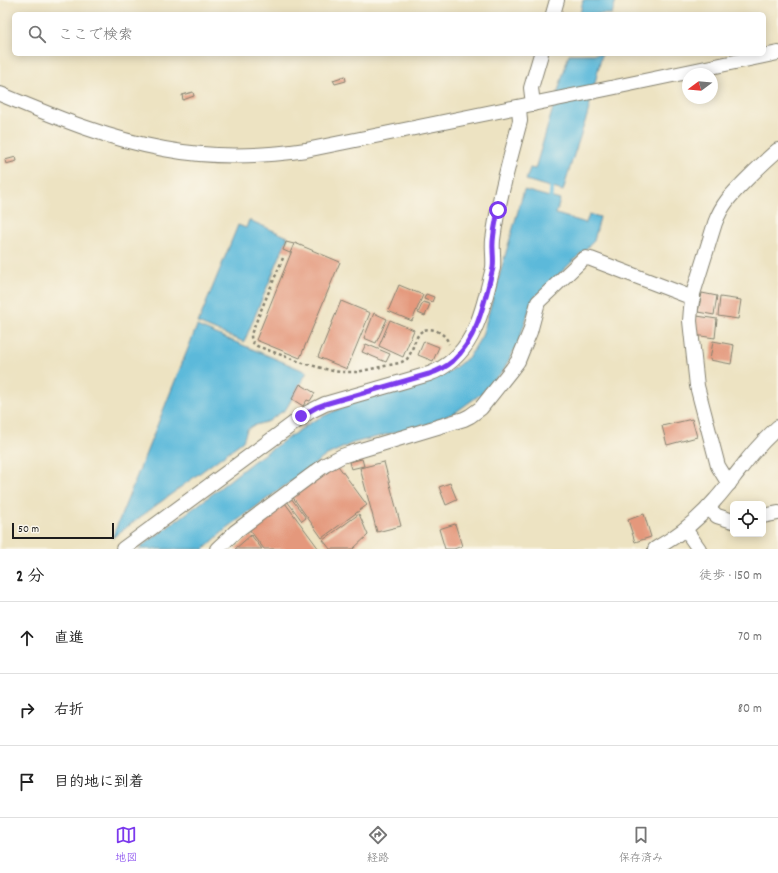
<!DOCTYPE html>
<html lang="ja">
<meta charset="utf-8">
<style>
:root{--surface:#fff;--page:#f2f2f2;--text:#222;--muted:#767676;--line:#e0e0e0;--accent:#7c3aed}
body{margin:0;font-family:Dekko,"Klee One",sans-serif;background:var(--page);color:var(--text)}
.controls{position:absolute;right:12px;bottom:12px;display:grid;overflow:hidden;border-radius:6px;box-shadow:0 2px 10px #0003}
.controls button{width:36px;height:36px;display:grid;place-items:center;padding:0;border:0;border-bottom:1px solid var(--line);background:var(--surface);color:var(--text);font:20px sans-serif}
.compass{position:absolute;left:682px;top:68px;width:36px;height:36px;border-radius:50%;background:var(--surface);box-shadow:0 2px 10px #0003;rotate:254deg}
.scale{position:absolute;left:12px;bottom:10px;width:102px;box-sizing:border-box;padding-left:4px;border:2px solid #1c1c1c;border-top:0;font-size:11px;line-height:14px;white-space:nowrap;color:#1c1c1c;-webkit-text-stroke:3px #fbf7ec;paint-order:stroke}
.stop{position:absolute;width:12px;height:12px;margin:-9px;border:3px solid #7c3aed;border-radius:50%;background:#fff}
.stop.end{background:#7c3aed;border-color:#fff;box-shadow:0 1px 4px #0008}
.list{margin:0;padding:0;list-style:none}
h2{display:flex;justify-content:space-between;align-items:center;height:52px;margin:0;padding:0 16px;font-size:17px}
h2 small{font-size:13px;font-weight:400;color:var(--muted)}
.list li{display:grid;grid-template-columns:26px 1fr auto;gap:12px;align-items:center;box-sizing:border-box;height:72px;padding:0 16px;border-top:1px solid var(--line)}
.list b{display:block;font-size:15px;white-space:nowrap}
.list em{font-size:13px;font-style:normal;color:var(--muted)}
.icon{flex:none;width:22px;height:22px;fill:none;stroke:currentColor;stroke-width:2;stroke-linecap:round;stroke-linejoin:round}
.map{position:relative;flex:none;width:778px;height:549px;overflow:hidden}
.search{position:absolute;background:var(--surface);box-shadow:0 2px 10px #0003;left:12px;right:12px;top:12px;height:44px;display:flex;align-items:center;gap:10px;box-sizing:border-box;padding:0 14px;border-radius:6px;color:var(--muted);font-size:15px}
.sheet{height:268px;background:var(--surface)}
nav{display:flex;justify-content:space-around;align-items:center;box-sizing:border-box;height:56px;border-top:1px solid var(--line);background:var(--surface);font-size:11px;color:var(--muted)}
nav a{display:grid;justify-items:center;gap:2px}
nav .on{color:var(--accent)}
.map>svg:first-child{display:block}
</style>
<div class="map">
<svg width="778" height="549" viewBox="0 0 778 549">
<rect width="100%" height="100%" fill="#fbf7ec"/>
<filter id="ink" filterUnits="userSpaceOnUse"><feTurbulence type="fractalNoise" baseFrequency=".025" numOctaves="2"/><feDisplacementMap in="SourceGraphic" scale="8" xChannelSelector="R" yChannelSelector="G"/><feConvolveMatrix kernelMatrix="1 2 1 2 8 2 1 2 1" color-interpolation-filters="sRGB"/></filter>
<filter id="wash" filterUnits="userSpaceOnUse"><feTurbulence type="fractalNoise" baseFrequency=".012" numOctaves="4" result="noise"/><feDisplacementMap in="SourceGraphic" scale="16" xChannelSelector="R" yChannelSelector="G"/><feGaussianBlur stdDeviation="0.9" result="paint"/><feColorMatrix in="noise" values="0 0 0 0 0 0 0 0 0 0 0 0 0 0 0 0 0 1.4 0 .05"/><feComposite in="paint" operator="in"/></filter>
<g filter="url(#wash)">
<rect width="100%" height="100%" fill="#ede3c2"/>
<!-- water -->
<g fill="#5cb9da" stroke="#3c6a7b">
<polygon points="583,0 616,0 612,14 580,14"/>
<polygon points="569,54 602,54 587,116 572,161 563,191 526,180 530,168 535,169"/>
<polygon points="524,190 560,200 556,214 586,223 589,214 600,217 594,241 533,299 518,343 503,371 482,393 456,412 428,424 353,443 327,455 227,528 204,549 138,549 202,502 254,461 313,421 337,410 367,398 418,386 449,372 469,357 482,336"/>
<polygon points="249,220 288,237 244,342 198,323 238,225 246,228"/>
<polygon points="197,326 307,372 286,409 269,421 252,426 247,430 243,441 112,538"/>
</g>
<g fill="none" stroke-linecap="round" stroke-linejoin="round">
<!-- stream -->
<g stroke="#5cb9da" stroke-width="4">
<polyline points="550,202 552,183"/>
<polyline points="406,389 428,381"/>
</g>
</g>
<g id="blocks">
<!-- building -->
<g fill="#e4987b">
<polygon points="345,76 346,81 335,84 333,80"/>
<polygon points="193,92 194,96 183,100 182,95"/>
<polygon points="16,157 17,161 6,164 5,160"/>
<polygon points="286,242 294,244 290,253 283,250"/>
<polygon points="295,243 340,262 300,358 256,340"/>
<polygon points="399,285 423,295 412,321 388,311"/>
<polygon points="702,293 717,296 714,315 698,312"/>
<polygon points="426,294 434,297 432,302 424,299"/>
<polygon points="720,297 741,300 738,319 718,316"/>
<polygon points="341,301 370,313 347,369 318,357"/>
<polygon points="423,302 430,304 425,316 418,313"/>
<polygon points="374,313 387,319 376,343 364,338"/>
<polygon points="697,316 717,319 715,338 694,335"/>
<polygon points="390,320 414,330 403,357 379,346"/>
<polygon points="424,341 439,347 433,361 418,355"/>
<polygon points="713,341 734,345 731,364 710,360"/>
<polygon points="366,344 390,354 386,362 362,352"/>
<polygon points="300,384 315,393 310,401 307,400 303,406 292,399"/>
<polygon points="692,419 697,437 667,445 662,426"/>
<polygon points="362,459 364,466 351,469 349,462"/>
<polygon points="384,462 401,526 377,532 360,468"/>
<polygon points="336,463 367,505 322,538 292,496"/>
<polygon points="450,483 457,500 446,505 439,487"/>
<polygon points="291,498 306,518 302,521 287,501"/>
<polygon points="285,503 319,549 264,549 249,529"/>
<polygon points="359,514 368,535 353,549 330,549 323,540"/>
<polygon points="644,514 651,537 635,542 628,520"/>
<polygon points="455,524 462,546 454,549 445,549 439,529"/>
<polygon points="251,535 262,549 235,549"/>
</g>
</g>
</g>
<g filter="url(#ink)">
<use href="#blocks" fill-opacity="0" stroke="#84806f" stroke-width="1"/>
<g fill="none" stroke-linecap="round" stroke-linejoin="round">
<defs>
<g id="minor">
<polyline points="553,14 557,0"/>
<path d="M 0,94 C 53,116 107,139 164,149 C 211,158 258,157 306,150 L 601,90 L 778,53"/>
<polyline points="533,104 531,88 541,54"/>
<path d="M 729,484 L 718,466 L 697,386 L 690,321 L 691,308 L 693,294 L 715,223 C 722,204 731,195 746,180 C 756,170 766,160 778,150"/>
<polyline points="708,508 717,516 733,521"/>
<polyline points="763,516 778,513"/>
<polyline points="685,529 699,549"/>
<path d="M 123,549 L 309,412 L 325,404 L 429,374 C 475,357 482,310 493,268 C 494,259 492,250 493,240 C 498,200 510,160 520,121 L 519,107"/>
<polyline points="217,549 235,532 325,465 342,456 351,453 464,419 470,416 481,408 512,369 518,361 522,351 530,332 538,302 582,260 586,258 591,259 693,298"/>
<path d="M 655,549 C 678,536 699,519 716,499 C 725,489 733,478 741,468 C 752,453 764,440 778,427"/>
</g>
</defs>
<!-- minor casing -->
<use href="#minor" stroke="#84806f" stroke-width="16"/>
<!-- path -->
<path stroke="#84806f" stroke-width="2.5" stroke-dasharray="3 3" stroke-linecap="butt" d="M 283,258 L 251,334 C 251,340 252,343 257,346 L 303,363 L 333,371 L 341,372 L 357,372 L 399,363 C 402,362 404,361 407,359 C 416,348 414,322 437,331 C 443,334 447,338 449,344"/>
<!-- minor -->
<use href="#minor" stroke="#fff" stroke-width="14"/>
</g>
</g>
<g fill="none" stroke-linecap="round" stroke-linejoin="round" filter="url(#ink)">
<!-- route -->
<path stroke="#7c3aed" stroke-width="5" d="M 301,416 L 317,407 L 325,404 L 429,374 C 438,371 446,367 453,361 C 478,338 485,299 493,268 C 494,261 493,255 493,249 C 492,236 496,223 498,210"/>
</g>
</svg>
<div class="controls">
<button><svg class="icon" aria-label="locate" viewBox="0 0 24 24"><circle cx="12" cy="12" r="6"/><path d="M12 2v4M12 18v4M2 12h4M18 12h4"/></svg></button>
</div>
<svg class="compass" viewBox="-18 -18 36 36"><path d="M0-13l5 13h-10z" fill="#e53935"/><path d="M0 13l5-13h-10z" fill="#767676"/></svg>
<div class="scale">50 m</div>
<div class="stop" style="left:498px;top:210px"></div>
<div class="stop end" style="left:301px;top:416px"></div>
<div class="search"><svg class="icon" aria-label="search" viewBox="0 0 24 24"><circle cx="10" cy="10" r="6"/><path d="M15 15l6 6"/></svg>ここで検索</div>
</div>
<section class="sheet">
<h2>2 分<small>徒歩 · 150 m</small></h2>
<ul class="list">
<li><svg class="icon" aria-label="ahead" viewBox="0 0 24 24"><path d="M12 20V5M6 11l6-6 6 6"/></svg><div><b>直進</b></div><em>70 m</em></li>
<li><svg class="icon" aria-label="right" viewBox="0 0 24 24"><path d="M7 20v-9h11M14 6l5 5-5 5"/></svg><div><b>右折</b></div><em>80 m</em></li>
<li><svg class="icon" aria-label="arrive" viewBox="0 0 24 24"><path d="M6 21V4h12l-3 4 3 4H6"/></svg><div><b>目的地に到着</b></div></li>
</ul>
</section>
<nav>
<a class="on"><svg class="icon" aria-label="map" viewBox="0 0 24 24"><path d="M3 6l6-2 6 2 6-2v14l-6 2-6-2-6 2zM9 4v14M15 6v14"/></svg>地図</a>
<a><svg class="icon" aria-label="directions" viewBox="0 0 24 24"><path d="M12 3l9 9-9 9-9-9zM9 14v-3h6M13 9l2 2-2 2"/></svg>経路</a>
<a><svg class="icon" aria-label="saved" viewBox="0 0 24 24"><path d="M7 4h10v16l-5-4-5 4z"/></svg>保存済み</a>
</nav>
